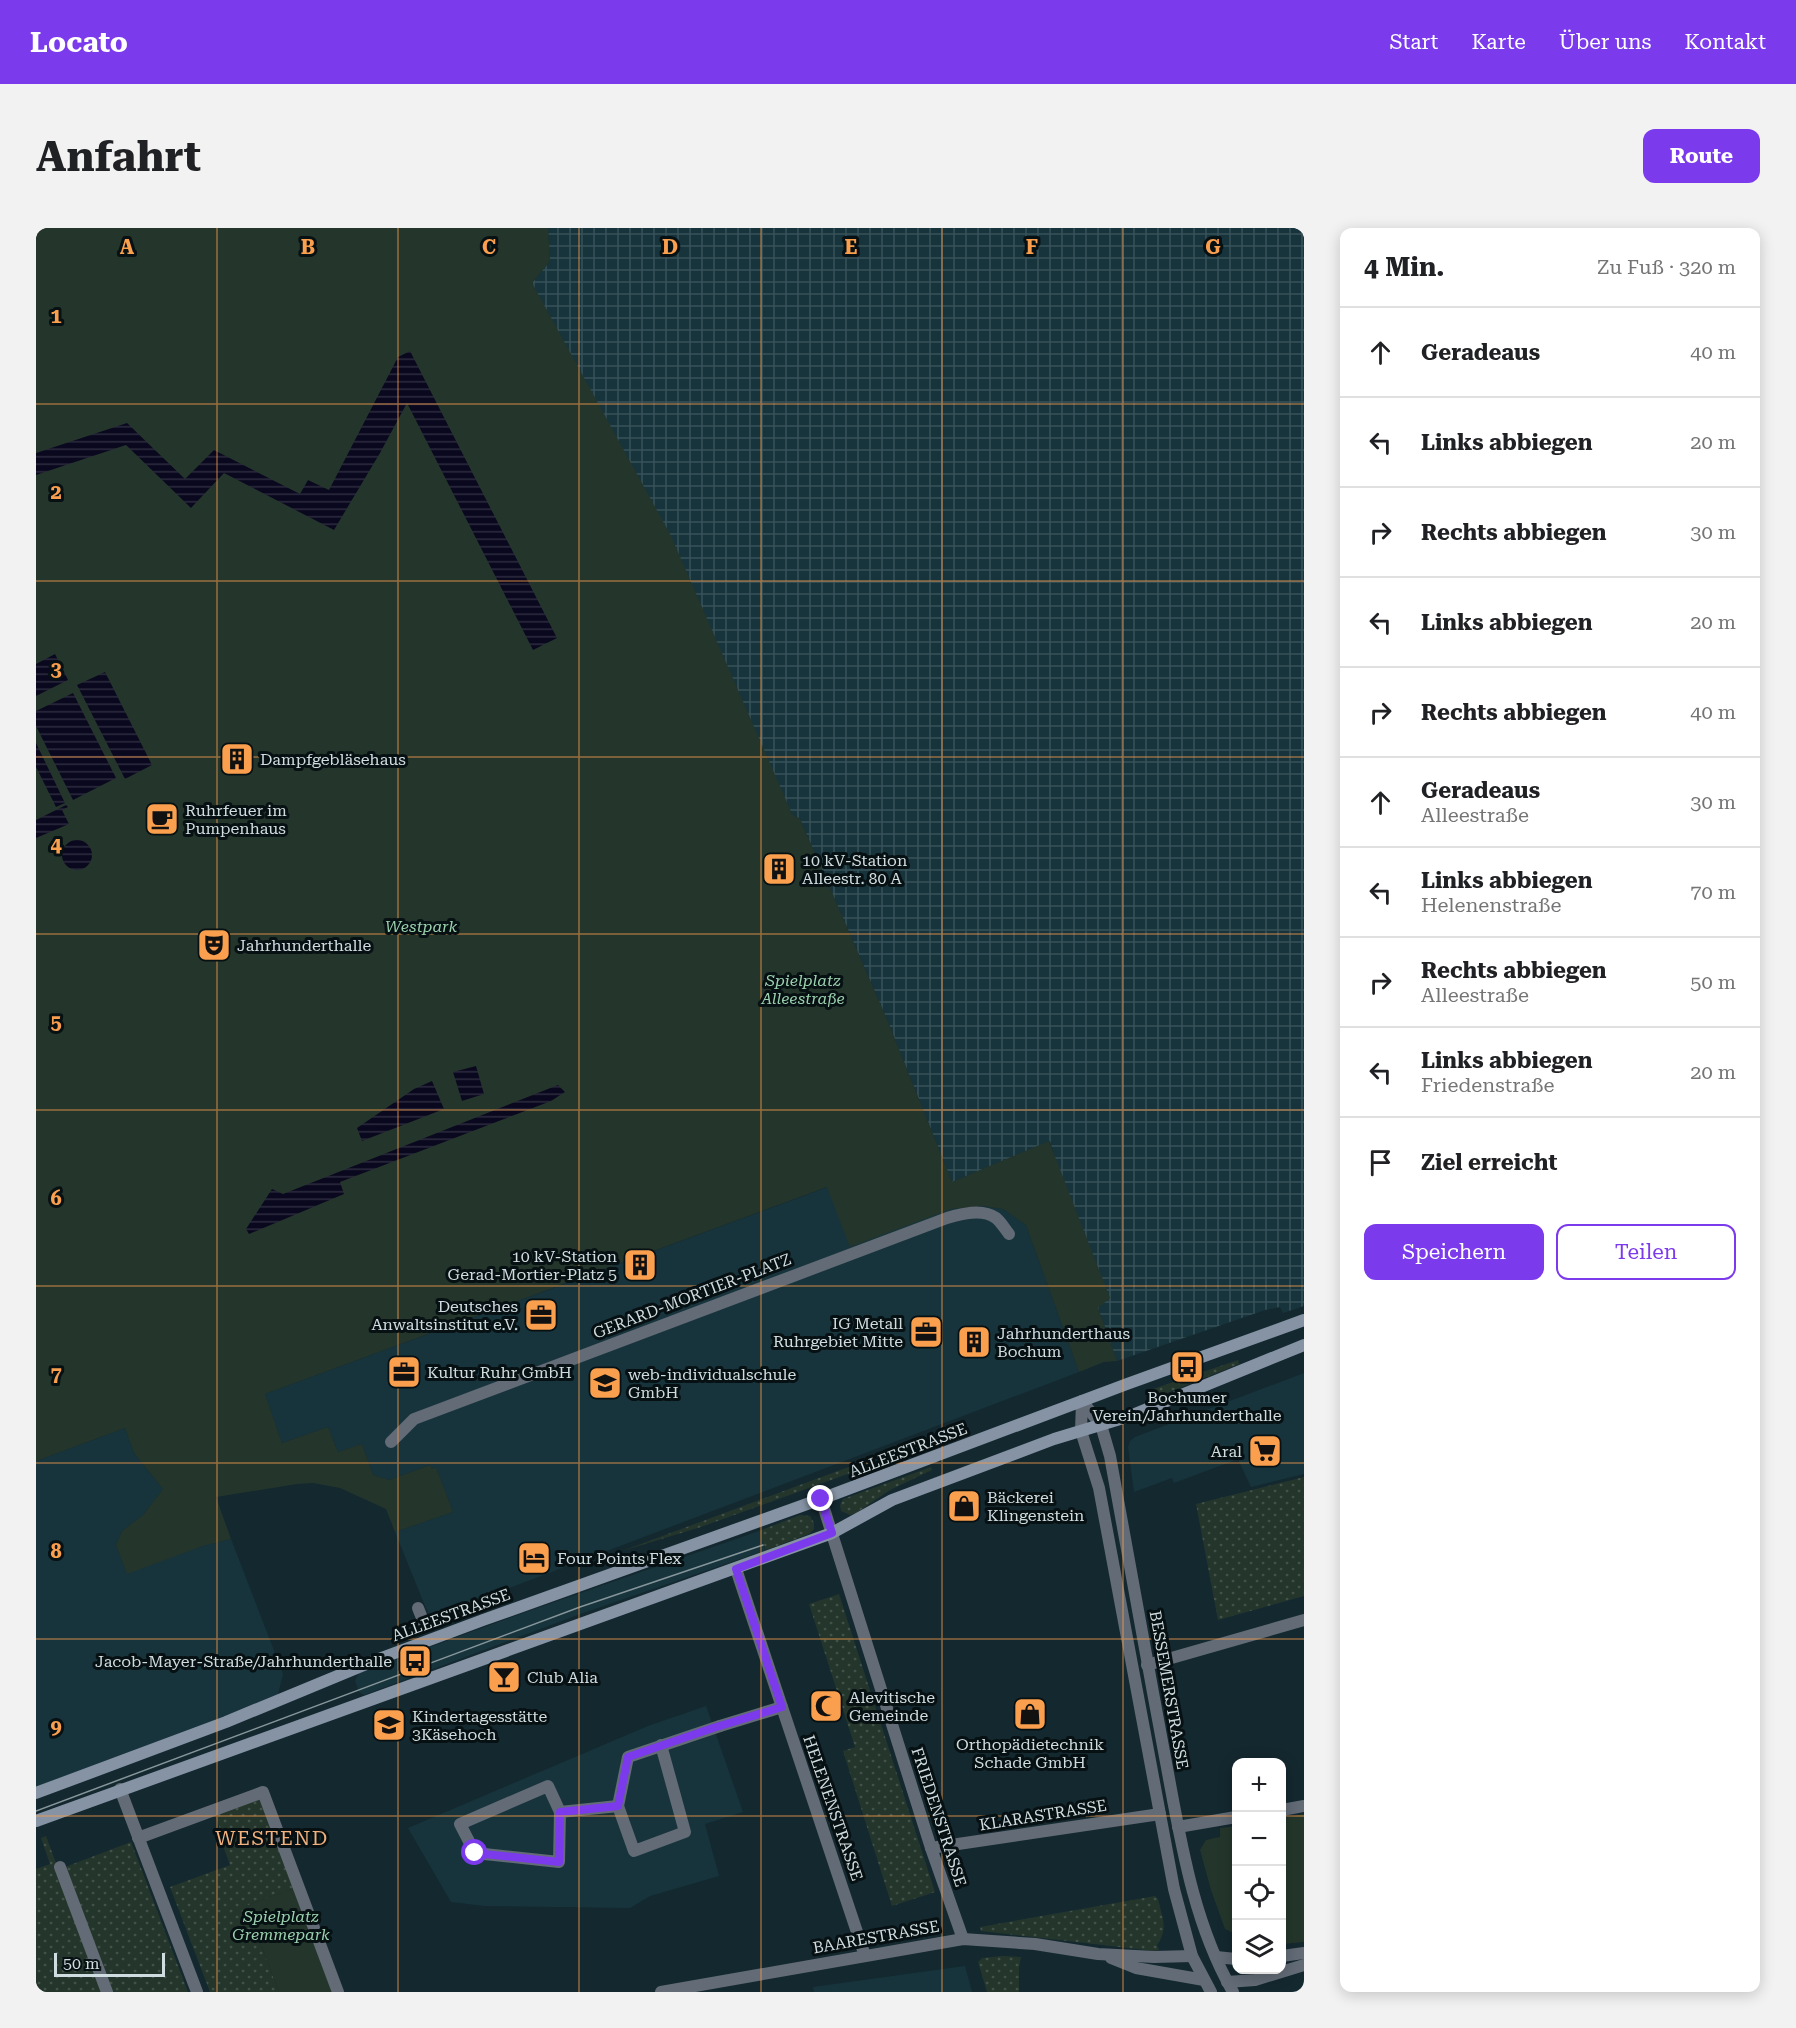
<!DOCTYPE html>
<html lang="de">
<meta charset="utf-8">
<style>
:root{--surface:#fff;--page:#f2f2f2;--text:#202124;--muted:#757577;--line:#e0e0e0;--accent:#7c3aed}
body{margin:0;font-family:"Roboto Serif",serif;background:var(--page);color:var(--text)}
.controls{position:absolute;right:18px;bottom:18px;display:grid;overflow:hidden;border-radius:12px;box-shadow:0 3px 15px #0003}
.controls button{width:54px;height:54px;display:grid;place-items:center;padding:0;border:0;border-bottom:2px solid var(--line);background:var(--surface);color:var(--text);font:30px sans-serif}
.scale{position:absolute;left:18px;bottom:15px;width:111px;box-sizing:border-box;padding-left:6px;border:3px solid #cfdce0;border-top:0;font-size:16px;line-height:21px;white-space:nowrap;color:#cfdce0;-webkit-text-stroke:4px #071012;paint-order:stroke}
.stop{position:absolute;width:18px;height:18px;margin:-14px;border:4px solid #7c3aed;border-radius:50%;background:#fff}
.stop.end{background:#7c3aed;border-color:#fff;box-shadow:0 2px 6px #0008}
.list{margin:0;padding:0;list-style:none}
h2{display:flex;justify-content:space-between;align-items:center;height:78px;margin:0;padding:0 24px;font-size:26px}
h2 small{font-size:20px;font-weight:400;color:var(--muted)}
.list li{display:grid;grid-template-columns:39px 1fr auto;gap:18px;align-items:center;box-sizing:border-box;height:90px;padding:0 24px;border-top:2px solid var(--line)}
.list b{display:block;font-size:22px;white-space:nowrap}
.list p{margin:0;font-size:20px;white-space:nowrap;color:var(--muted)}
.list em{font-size:20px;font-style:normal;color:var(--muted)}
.actions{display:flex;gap:12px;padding:18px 24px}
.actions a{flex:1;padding:14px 0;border:2px solid var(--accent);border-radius:12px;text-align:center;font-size:21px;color:var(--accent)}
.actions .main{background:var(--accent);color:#fff}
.icon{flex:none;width:33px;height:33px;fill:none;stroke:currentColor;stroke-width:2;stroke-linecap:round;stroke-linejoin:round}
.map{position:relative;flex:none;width:1268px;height:1764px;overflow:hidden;border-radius:12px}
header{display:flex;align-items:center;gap:36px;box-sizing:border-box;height:84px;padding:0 30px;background:var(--accent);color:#fff}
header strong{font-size:28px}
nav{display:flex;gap:33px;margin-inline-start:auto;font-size:21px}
.intro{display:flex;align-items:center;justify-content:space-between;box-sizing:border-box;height:144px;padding:0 36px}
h1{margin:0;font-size:42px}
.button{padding:15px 27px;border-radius:12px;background:var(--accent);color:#fff;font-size:21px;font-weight:700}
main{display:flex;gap:36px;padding:0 36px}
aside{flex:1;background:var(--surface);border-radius:12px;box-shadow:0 3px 15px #0003}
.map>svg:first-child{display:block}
</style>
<header>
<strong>Locato</strong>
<nav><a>Start</a><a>Karte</a><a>Über uns</a><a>Kontakt</a></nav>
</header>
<div class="intro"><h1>Anfahrt</h1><a class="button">Route</a></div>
<main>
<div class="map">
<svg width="1268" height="1764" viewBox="0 0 1268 1764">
<defs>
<pattern id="industrial-grid" width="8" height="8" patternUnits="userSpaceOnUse" patternTransform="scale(1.5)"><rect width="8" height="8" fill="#17343d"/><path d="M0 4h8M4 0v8" fill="none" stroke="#385159"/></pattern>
<pattern id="grass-dots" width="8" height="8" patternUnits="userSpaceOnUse" patternTransform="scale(1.5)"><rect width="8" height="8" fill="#24362b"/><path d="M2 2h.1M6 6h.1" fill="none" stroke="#435249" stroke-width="1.8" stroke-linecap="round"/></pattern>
<pattern id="water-rules" width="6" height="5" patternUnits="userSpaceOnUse" patternTransform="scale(1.5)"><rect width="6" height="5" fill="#0a081e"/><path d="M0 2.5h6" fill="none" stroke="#2d2b3e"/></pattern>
</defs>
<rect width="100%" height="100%" fill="#14282f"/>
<!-- built -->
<g fill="#17343d">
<polygon points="792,959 915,981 947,978 967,981 990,997 1043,1144 394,1390 359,1304 417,1284 400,1239 396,1241 394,1237 353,1252 337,1247 326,1216 302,1224 292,1199 246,1215 229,1166"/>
<polygon points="1268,1145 1268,1246 1215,1259 1202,1231 1138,1255 1136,1250 1098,1264 1092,1219 1094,1213 1099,1209"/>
<polygon points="89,1200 98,1225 127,1261 107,1287 86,1303 80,1317 91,1345 167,1318 195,1311 247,1446 242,1466 206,1482 0,1559 0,1233"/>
<polygon points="723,1303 730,1322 547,1385 328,1467 323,1464 319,1453 323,1445 490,1384"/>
<polygon points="670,1478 707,1584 669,1596 683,1648 614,1668 594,1680 449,1678 415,1674 372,1600 612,1498"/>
<polygon points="929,1738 936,1764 778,1764 777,1759"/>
</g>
<!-- industrial -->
<polygon fill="url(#industrial-grid)" points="512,0 1268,0 1268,1078 1247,1085 1244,1079 1229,1082 1081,1133 1062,1080 1014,913 916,954 852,794 764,591 756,586 496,55 514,33"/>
<!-- grass -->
<g fill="url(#grass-dots)">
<polygon points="1202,1132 1203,1136 1114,1172 1111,1163"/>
<polygon points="818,1237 820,1243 665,1299 586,1323"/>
<polygon points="895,1239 896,1242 854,1262 820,1285 814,1287 805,1283 804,1277 807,1271"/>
<polygon points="1268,1249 1268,1368 1182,1392 1160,1276"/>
<polygon points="764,1287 774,1288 778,1295 778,1301 773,1306 730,1322 723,1303"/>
<polygon points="803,1366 899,1664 856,1678 807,1523 819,1519 773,1376"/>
<polygon points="225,1568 259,1660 210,1678 243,1764 174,1764 134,1659 194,1637 186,1615 189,1614 178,1585"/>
<polygon points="10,1608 68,1764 0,1764 0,1641 14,1636 5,1610"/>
<polygon points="95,1614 152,1764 76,1764 29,1639"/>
<path d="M 1119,1668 L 1122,1671 C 1126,1690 1133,1700 1121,1717 L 1123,1722 L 1118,1723 L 945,1703 L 944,1699 Z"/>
<polygon points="966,1728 985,1729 983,1739 983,1764 951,1764 942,1734 946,1730"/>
</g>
<!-- park -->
<g fill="#24362b">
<polygon points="0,0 512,0 514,33 496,55 635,308 756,586 764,591 852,794 916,954 1013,913 1074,1070 1062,1080 1081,1133 1068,1134 1043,1144 990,997 967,981 947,978 915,981 814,1019 791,959 229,1166 246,1215 292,1199 302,1224 326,1216 337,1247 353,1252 394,1237 396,1241 400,1239 417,1284 359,1304 350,1281 304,1260 277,1255 261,1256 180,1269 195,1311 167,1318 91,1346 80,1317 86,1303 107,1287 127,1261 98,1225 89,1200 0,1233"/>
<polygon points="1268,1586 1268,1714 1246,1716 1246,1590"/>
<polygon points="1200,1598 1200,1706 1189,1701 1175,1662 1164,1622 1170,1612 1184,1609 1184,1600"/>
<polygon points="259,1660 297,1764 243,1764 210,1678"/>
</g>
<!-- water -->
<g fill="url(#water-rules)">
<polygon points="374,123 521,410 497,422 371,175 344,225 298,302 188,245 155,280 90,217 0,247 0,225 91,195 149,251 178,222 264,266 272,252 293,262 362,129"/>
<polygon points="19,426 32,452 0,468 0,436"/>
<polygon points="69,444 116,537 89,551 41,457"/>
<polygon points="37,465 80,550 37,572 0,498 0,483"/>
<polygon points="0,515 29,575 20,579 0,539"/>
<polygon points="30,577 32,579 26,582 33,596 0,610 0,592"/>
<circle cx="41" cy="627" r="15"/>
<polygon points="440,838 448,866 426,873 417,844"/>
<polygon points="396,853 408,881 326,913 321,900 378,861"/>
<polygon points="522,857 529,864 515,873 304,954 308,966 213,1006 210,1001 236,961 247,966"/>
</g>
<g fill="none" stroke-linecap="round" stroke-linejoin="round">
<!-- pedestrian -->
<g stroke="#626b76" stroke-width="12">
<polyline points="382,1380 388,1395"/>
<polyline points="625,1517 649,1604 598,1623 582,1578 592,1529 684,1498"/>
<polygon points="512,1558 524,1584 523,1634 439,1625 424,1596"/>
<polyline points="524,1584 582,1578"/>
</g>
<!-- minor -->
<g stroke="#626b76" stroke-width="12">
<path d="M 355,1214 L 378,1191 L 911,990 C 925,986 946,980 960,990 C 965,994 969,1001 973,1006"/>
<polyline points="785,1271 895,1620 927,1711"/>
<polyline points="700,1341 829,1728"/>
<polyline points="1111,1437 1268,1392"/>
<polyline points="684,1498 746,1479"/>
<polyline points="84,1561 161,1764"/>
<polyline points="1246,1582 1268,1578"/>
<polyline points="1142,1599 1200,1589"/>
<polyline points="102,1610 227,1564 302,1764"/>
<polyline points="895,1620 1124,1586"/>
<polyline points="24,1639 71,1764"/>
<polyline points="1246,1728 1268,1725"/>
<polyline points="1180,1729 1200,1731"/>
<polyline points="1075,1730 1100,1740 1168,1752"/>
<polyline points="1191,1754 1219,1752 1268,1737"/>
<polyline points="625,1764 927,1711 999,1716 1062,1726 1118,1729 1156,1728"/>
</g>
<!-- tertiary -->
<g stroke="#626b76" stroke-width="12">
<path d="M 1046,1173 L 1065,1197 L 1074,1228 C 1093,1329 1110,1429 1129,1529 C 1144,1608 1156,1693 1197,1764"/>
<polyline points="1046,1173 1045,1203 1063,1260 1138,1661 1156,1728 1175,1764"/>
</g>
<!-- secondary -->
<g stroke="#8593a4" stroke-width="12">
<polyline points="0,1565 190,1494 340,1432 447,1392 785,1271 1091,1156 1268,1092"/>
<polyline points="0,1593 796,1305 856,1272 1018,1211 1094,1188 1268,1117"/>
</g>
<!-- tram -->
<polyline stroke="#85959a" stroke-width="1.5" points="0,1583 544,1379 727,1317"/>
</g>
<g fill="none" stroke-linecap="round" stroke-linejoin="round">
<!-- route -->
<polyline stroke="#7c3aed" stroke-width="8" points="439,1625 523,1634 524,1584 582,1578 592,1529 677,1500 746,1479 700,1341 796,1305 785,1271"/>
</g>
<!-- grid -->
<path fill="none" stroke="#fa9f4e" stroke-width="1.5" stroke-opacity="0.55" d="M 181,0 L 181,1764M 362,0 L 362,1764M 543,0 L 543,1764M 725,0 L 725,1764M 906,0 L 906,1764M 1087,0 L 1087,1764M 0,176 L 1268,176M 0,353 L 1268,353M 0,529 L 1268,529M 0,706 L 1268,706M 0,882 L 1268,882M 0,1058 L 1268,1058M 0,1235 L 1268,1235M 0,1411 L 1268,1411M 0,1588 L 1200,1588M 1246,1588 L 1268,1588"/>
<!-- icons -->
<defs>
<symbol id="building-square" viewBox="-11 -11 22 22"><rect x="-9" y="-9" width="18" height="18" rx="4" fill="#fa9f4e" stroke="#071012"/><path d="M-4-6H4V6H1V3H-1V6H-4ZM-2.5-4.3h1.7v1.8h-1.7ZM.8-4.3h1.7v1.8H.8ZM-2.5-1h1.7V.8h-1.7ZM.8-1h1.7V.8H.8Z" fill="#111"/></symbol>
<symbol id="cafe-square" viewBox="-11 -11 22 22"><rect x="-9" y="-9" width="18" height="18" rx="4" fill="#fa9f4e" stroke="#071012"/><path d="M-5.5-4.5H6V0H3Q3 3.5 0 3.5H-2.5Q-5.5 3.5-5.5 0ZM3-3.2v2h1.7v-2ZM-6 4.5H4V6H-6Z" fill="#111"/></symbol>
<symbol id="theatre-square" viewBox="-11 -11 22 22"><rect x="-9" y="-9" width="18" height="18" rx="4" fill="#fa9f4e" stroke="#071012"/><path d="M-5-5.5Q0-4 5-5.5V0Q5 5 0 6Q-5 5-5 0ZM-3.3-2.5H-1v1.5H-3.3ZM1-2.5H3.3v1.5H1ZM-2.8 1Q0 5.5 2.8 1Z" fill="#111"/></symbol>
<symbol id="office-square" viewBox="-11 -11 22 22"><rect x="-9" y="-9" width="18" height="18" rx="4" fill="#fa9f4e" stroke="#071012"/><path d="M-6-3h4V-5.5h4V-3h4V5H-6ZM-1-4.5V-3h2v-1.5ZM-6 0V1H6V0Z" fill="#111"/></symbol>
<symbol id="bus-square" viewBox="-11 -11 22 22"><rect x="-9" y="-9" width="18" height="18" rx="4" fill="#fa9f4e" stroke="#071012"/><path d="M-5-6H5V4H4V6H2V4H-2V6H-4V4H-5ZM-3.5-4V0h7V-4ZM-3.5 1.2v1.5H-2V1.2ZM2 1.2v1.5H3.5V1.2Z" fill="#111"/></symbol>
<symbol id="school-square" viewBox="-11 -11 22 22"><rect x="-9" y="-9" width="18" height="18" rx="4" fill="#fa9f4e" stroke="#071012"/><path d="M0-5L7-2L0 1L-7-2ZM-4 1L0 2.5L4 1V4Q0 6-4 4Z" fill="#111"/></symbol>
<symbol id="supermarket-square" viewBox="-11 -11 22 22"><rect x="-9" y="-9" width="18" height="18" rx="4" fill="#fa9f4e" stroke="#071012"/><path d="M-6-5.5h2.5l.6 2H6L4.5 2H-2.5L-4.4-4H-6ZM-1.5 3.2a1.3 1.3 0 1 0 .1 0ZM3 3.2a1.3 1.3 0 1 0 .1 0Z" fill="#111"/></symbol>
<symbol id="shop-square" viewBox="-11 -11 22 22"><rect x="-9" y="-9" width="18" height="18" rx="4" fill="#fa9f4e" stroke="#071012"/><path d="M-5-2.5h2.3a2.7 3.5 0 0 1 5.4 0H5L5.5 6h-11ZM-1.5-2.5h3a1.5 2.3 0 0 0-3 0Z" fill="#111"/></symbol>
<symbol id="hotel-square" viewBox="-11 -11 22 22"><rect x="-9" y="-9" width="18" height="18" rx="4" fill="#fa9f4e" stroke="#071012"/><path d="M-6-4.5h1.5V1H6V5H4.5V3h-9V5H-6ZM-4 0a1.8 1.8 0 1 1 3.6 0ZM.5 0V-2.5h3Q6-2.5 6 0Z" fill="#111"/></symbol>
<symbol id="bar-square" viewBox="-11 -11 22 22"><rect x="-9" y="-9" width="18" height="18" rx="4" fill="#fa9f4e" stroke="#071012"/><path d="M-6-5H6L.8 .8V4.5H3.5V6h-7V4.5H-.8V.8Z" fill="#111"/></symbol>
<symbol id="mosque-square" viewBox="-11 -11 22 22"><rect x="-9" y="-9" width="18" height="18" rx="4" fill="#fa9f4e" stroke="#071012"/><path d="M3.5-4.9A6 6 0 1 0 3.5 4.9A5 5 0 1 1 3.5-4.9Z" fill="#111"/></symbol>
</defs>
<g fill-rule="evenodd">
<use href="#building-square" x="182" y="512" width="38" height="38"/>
<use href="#cafe-square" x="107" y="572" width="38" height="38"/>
<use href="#building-square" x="724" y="622" width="38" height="38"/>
<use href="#theatre-square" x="159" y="698" width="38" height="38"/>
<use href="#building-square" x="585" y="1018" width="38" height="38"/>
<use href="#office-square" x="486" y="1068" width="38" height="38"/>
<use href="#office-square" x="871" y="1085" width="38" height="38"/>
<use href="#building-square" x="919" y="1095" width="38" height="38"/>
<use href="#bus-square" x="1132" y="1120" width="38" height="38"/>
<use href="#office-square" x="349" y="1125" width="38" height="38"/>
<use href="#school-square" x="550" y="1136" width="38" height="38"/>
<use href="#supermarket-square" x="1210" y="1204" width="38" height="38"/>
<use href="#shop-square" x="909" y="1259" width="38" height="38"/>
<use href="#hotel-square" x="479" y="1311" width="38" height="38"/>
<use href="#bus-square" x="360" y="1414" width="38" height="38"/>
<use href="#bar-square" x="449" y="1430" width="38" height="38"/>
<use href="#mosque-square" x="771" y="1459" width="38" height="38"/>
<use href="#shop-square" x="975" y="1467" width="38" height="38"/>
<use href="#school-square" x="334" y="1478" width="38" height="38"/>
</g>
<g text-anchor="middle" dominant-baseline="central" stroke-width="6" stroke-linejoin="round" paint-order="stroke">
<!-- poi labels -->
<g font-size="16" fill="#cfdce0" stroke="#071012" text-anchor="start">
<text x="224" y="531">Dampfgebläsehaus</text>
<text x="149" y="582">Ruhrfeuer im<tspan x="149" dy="18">Pumpenhaus</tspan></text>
<text x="766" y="632">10 kV-Station<tspan x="766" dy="18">Alleestr. 80 A</tspan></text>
<text x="201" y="717">Jahrhunderthalle</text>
<text x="581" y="1028" text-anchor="end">10 kV-Station<tspan x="581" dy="18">Gerad-Mortier-Platz 5</tspan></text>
<text x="482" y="1078" text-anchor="end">Deutsches<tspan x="482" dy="18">Anwaltsinstitut e.V.</tspan></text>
<text x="867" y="1095" text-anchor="end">IG Metall<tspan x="867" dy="18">Ruhrgebiet Mitte</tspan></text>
<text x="961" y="1105">Jahrhunderthaus<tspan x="961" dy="18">Bochum</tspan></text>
<text x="391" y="1144">Kultur Ruhr GmbH</text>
<text x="592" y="1146">web-individualschule<tspan x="592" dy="18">GmbH</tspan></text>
<text x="1151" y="1169" text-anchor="middle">Bochumer<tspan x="1151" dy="18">Verein/Jahrhunderthalle</tspan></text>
<text x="1206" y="1223" text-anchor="end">Aral</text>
<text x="951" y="1269">Bäckerei<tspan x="951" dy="18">Klingenstein</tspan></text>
<text x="521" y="1330">Four Points Flex</text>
<text x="356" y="1433" text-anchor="end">Jacob-Mayer-Straße/Jahrhunderthalle</text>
<text x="491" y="1449">Club Alia</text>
<text x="813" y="1469">Alevitische<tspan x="813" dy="18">Gemeinde</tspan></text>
<text x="376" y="1488">Kindertagesstätte<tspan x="376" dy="18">3Käsehoch</tspan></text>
<text x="994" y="1516" text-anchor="middle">Orthopädietechnik<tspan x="994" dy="18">Schade GmbH</tspan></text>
</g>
<!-- park labels -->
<g font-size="16" font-style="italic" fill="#9bd0ae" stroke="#071012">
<text x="385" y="698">Westpark</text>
<text x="767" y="752">Spielplatz<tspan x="767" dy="18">Alleestraße</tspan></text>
<text x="245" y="1688">Spielplatz<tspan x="245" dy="18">Gremmepark</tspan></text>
</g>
<!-- street labels -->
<g font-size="16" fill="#cfdce0" stroke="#071012">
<text transform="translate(656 1068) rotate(-21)">GERARD-MORTIER-PLATZ</text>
<text transform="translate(872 1222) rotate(-21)">ALLEESTRASSE</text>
<text transform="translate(415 1387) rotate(-20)">ALLEESTRASSE</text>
<text transform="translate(1133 1462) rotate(80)">BESSEMERSTRASSE</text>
<text transform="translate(797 1580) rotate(71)">HELENENSTRASSE</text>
<text transform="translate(1007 1587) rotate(-9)">KLARASTRASSE</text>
<text transform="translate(903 1589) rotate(72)">FRIEDENSTRASSE</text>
<text transform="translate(840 1709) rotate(-10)">BAARESTRASSE</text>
</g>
<!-- quarter labels -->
<g font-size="20" letter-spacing="1.5" fill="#f2b27f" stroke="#071012">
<text x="236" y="1610">WESTEND</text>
</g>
</g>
<g font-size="20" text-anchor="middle" font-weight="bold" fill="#fa9f4e" stroke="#071012" stroke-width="6" stroke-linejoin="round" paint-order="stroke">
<text x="91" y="26">A</text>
<text x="272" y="26">B</text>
<text x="453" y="26">C</text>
<text x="634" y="26">D</text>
<text x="815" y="26">E</text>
<text x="996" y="26">F</text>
<text x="1177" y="26">G</text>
<text x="20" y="95">1</text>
<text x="20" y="271">2</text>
<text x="20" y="448">3</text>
<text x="20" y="624">4</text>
<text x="20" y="801">5</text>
<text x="20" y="977">6</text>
<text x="20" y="1153">7</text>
<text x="20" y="1330">8</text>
<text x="20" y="1506">9</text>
</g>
</svg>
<div class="controls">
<button>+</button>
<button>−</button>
<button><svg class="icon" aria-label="locate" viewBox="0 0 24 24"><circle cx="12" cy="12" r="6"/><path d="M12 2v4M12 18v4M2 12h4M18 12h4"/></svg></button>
<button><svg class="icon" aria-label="layers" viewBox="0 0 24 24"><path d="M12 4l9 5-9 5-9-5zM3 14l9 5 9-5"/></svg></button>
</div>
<div class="scale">50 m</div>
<div class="stop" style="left:439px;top:1625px"></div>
<div class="stop end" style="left:785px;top:1271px"></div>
</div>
<aside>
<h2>4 Min.<small>Zu Fuß · 320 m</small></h2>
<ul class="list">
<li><svg class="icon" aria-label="ahead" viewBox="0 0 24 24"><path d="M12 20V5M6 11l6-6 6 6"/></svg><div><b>Geradeaus</b></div><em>40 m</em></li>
<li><svg class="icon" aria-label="left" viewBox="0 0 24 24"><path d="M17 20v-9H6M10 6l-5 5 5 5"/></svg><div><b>Links abbiegen</b></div><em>20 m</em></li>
<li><svg class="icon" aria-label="right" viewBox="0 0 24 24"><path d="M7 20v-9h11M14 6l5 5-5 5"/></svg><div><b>Rechts abbiegen</b></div><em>30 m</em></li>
<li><svg class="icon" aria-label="left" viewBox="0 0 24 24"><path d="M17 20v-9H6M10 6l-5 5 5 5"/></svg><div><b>Links abbiegen</b></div><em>20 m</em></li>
<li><svg class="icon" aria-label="right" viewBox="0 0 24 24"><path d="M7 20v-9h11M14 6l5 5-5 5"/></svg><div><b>Rechts abbiegen</b></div><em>40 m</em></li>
<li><svg class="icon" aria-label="ahead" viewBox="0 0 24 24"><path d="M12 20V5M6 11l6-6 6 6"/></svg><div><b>Geradeaus</b><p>Alleestraße</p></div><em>30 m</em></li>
<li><svg class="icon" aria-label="left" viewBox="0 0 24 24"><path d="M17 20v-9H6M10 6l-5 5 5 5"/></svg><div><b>Links abbiegen</b><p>Helenenstraße</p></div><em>70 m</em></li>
<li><svg class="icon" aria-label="right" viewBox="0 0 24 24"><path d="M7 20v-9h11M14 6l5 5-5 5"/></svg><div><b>Rechts abbiegen</b><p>Alleestraße</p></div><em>50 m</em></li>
<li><svg class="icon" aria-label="left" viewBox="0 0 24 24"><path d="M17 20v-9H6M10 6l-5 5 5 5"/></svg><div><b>Links abbiegen</b><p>Friedenstraße</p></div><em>20 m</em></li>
<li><svg class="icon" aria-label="arrive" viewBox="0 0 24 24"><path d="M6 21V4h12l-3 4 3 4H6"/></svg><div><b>Ziel erreicht</b></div></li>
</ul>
<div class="actions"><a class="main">Speichern</a><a>Teilen</a></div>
</aside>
</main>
